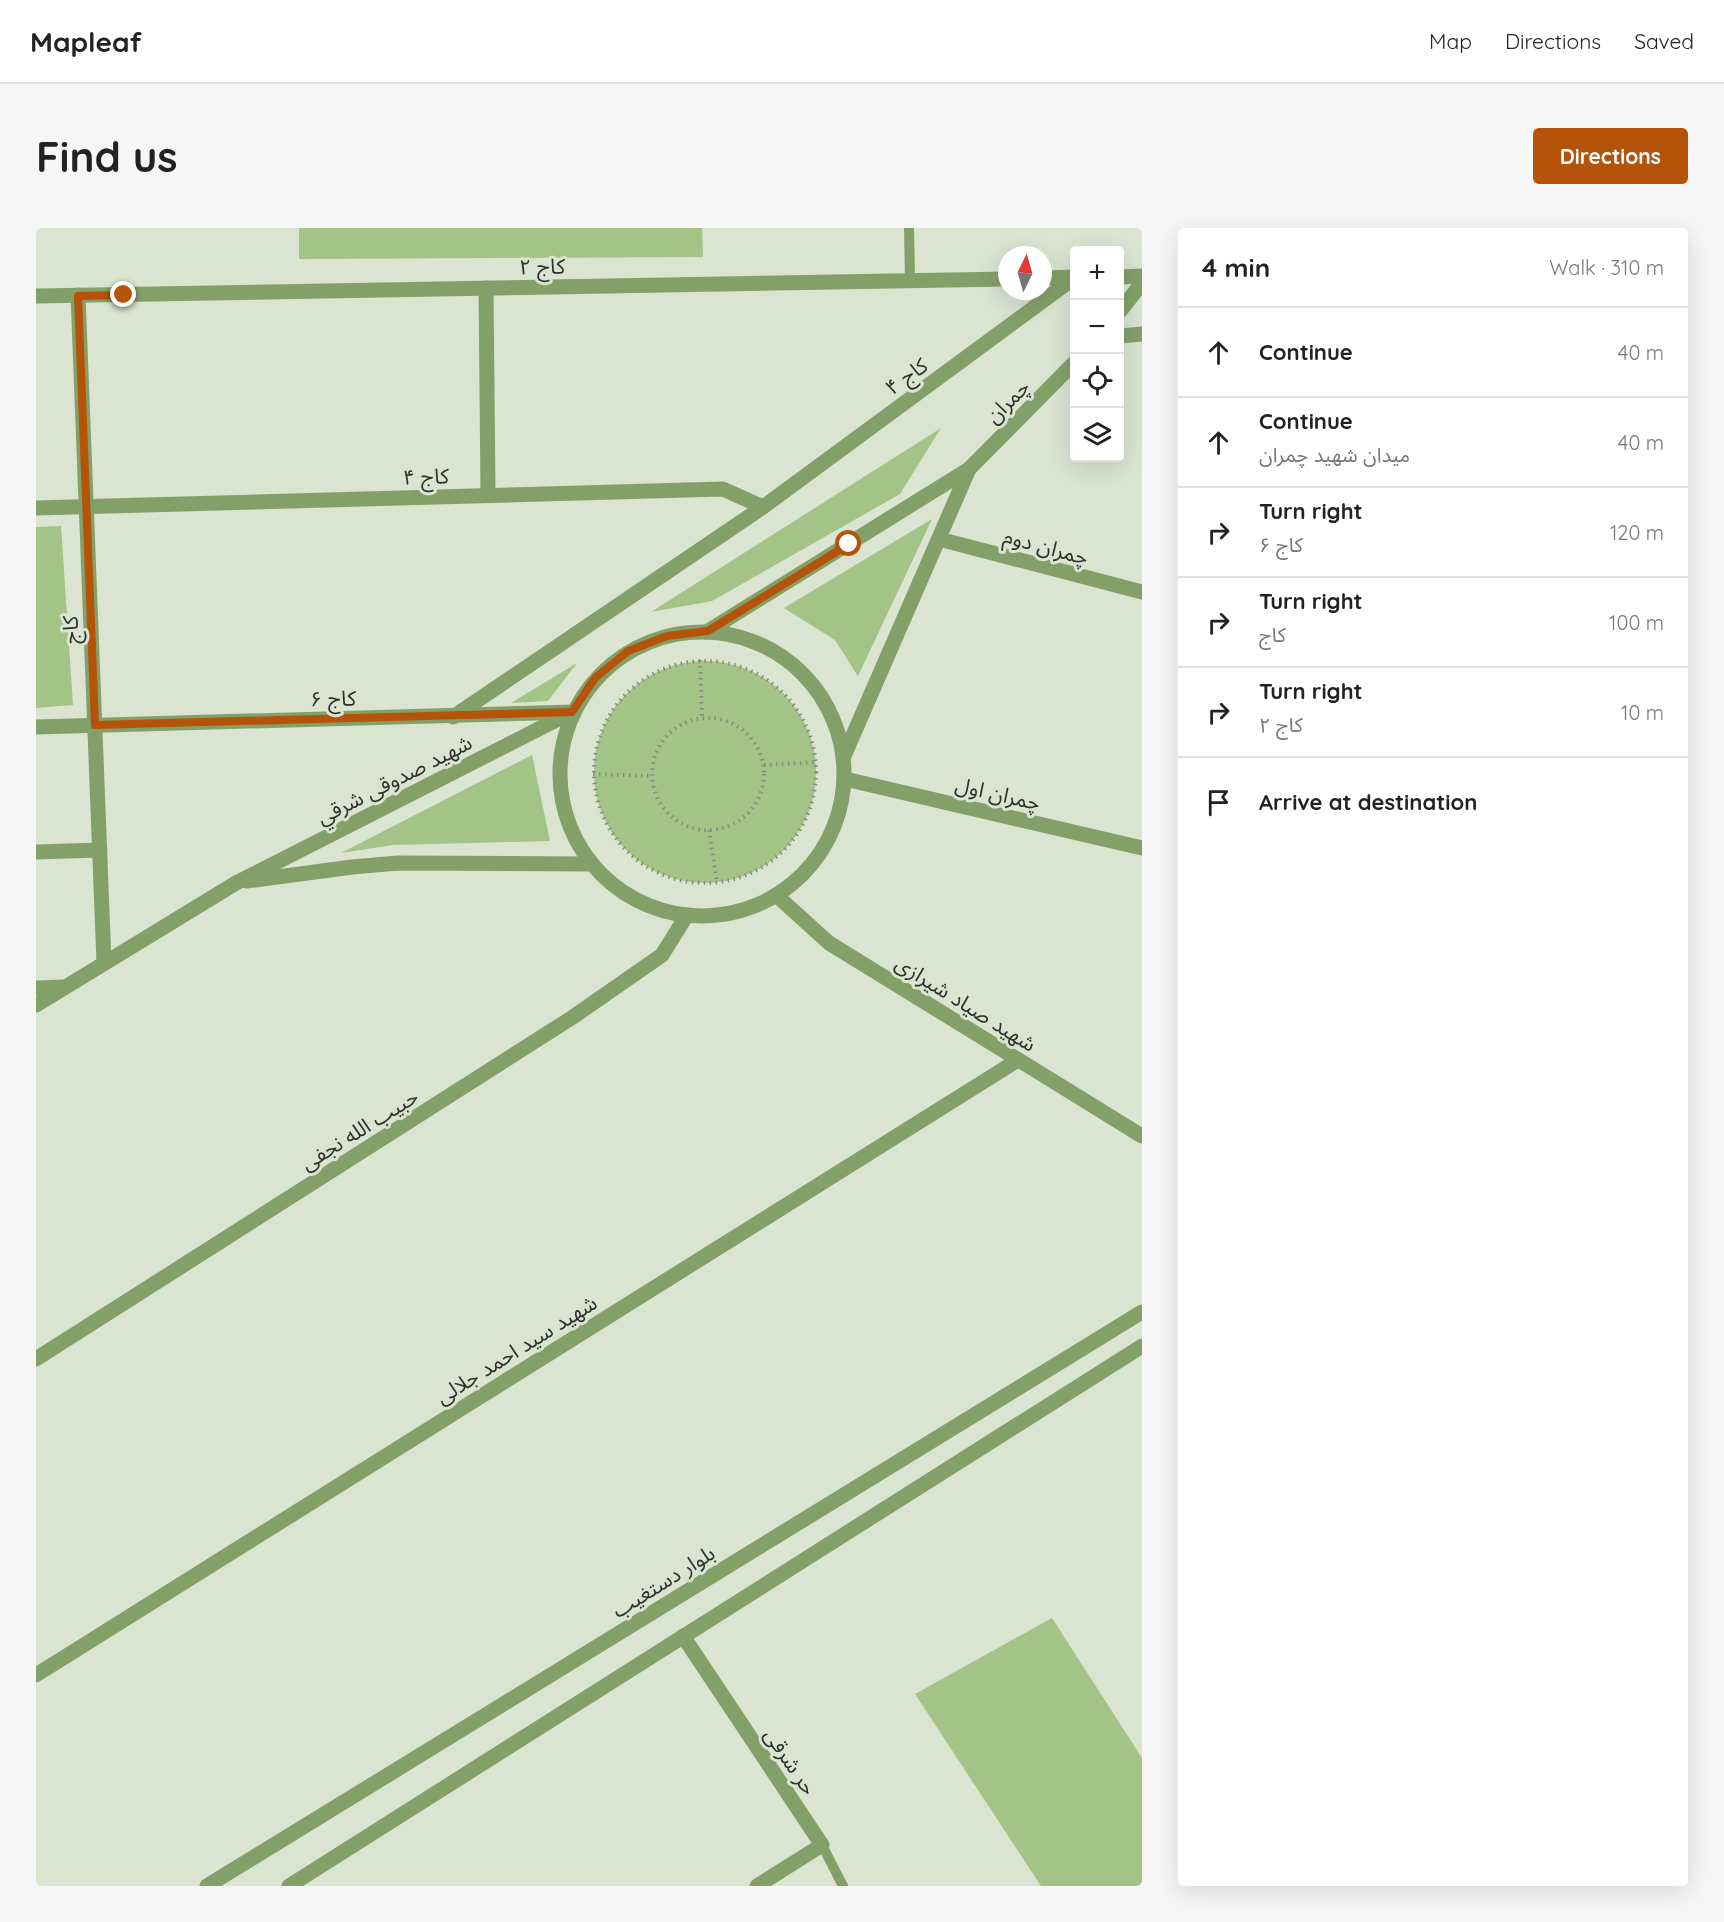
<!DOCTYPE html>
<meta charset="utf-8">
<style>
:root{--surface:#fff;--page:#f6f6f6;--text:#222;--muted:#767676;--line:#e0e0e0;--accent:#b45309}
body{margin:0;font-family:Quicksand,"Noto Sans Arabic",sans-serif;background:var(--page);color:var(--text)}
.controls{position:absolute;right:18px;top:18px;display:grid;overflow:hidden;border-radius:6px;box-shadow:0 6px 24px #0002}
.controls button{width:54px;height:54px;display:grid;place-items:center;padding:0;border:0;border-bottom:2px solid var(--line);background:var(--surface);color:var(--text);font:30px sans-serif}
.compass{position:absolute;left:962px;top:18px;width:54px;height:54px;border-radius:50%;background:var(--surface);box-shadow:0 6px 24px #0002;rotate:5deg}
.stop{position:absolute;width:18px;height:18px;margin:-14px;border:4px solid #b45309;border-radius:50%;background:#fff}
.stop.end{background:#b45309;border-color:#fff;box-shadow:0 2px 6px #0008}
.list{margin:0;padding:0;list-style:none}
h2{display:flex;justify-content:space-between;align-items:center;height:78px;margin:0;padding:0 24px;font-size:26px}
h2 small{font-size:20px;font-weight:400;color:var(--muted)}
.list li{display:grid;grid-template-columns:39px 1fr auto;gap:18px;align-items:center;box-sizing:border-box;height:90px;padding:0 24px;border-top:2px solid var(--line)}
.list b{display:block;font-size:22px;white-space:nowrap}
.list p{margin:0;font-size:20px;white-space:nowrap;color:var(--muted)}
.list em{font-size:20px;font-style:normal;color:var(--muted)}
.icon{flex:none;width:33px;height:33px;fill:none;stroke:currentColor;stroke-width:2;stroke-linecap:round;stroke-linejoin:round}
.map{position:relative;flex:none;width:1106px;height:1658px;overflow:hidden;border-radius:6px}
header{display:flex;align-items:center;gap:36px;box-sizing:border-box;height:84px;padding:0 30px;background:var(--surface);border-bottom:2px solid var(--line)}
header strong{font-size:28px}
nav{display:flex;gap:33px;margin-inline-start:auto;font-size:21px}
.intro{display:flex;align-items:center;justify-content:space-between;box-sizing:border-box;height:144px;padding:0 36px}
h1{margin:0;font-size:42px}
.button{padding:15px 27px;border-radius:6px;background:var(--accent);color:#fff;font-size:21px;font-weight:700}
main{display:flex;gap:36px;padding:0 36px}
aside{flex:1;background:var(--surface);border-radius:6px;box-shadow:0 6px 24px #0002}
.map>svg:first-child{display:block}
</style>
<header>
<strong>Mapleaf</strong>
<nav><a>Map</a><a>Directions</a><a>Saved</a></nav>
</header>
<div class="intro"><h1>Find us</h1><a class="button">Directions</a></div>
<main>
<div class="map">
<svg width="1106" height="1658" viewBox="0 0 1106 1658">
<rect width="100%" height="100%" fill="#dae4d1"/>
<!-- green -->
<g fill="#a3c387">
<polygon points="263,0 666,0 667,29 263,31"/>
<polygon points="905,200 864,266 676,373 615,384"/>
<polygon points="896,291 822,448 799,412 748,380"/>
<polygon points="25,298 37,477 0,480 0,299"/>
<circle cx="669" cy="544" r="111"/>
<polygon points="541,435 512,473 475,475"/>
<polygon points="496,527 514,613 357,617 305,625"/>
<polygon points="1016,1390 1106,1530 1106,1658 1005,1658 879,1466"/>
</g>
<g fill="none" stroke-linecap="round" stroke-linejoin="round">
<!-- path -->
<g stroke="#858c7f" stroke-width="4" stroke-dasharray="1.5 4.5" stroke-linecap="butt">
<polyline points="664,432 666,489"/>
<circle cx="669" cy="544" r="111"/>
<circle cx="672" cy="546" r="56"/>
<polyline points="728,537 781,534"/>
<polyline points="557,546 615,548"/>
<polyline points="673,602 681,655"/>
</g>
<!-- service -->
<g stroke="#83a069" stroke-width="10">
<polyline points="873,0 874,52"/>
<polyline points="786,1617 807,1658"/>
</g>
<!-- minor -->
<g stroke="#83a069" stroke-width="15">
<polyline points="1084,49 1106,48"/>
<polyline points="1007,50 1038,49"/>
<polyline points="450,60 452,267"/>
<polyline points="42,67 68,735"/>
<polyline points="0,68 971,51"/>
<polyline points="1084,108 1106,106"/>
<polyline points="0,280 687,261 727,279"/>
<polyline points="903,311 1106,364"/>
<polyline points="417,489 727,279 1038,50"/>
<polyline points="0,499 536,484"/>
<polyline points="809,551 1106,620"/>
<polyline points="0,624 64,622"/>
<polyline points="0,760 28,759"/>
<polyline points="0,1131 537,789 626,727 651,687"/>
<polyline points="647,1408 786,1617 721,1658"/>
<polyline points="0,1447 982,832"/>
</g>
<!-- tertiary -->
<g stroke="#83a069" stroke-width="15">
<polyline points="1084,83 1106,55"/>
<polyline points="672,403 933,241 1038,135"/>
<circle cx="666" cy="546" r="142"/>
<polyline points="808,528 933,241"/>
<polyline points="211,653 316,639 362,635 555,636"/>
<polyline points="740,667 793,715 1106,908"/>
<polyline points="0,777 200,655 536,484"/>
<polyline points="171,1658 1106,1084"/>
<polyline points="253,1658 1106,1118"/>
</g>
</g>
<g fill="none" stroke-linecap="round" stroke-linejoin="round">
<!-- route -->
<polyline stroke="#b45309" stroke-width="8" points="88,67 42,68 59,497 536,484 559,450 592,423 631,408 672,403 813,316"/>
</g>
<g text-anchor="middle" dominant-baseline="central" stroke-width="6" stroke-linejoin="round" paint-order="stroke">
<!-- street labels -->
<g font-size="21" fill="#2d312a" stroke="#dae4d1">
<text transform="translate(506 38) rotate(-1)">کاج ۲</text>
<text transform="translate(870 148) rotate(-36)">کاج ۴</text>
<text transform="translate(971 173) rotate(-45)">چمران</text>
<text transform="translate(390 248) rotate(-2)">کاج ۴</text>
<text transform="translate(1010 318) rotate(15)">چمران دوم</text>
<text transform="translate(34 402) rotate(-92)">کاج</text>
<text transform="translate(297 470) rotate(-1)">کاج ۶</text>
<text transform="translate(358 551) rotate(-27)">شهید صدوقی شرقي</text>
<text transform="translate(962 565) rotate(13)">چمران اول</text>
<text transform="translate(930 775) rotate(32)">شهید صیاد شیرازی</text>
<text transform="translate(323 901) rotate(-32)">حبیب الله نجفی</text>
<text transform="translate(480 1121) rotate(-32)">شهید سید احمد جلالی</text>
<text transform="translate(627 1353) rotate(-32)">بلوار دستغیب</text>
<text transform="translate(755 1533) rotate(56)">حر شرقی</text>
</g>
</g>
</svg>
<div class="controls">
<button>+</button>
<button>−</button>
<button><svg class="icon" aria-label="locate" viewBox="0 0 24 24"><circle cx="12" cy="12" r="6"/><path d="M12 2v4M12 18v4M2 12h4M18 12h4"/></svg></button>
<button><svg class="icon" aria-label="layers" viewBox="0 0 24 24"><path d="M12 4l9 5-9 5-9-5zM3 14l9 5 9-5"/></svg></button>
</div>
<svg class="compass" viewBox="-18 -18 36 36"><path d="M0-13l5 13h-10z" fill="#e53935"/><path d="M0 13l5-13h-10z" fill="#767676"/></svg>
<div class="stop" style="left:813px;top:316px"></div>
<div class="stop end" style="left:88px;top:67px"></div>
</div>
<aside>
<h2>4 min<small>Walk · 310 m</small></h2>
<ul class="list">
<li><svg class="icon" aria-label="ahead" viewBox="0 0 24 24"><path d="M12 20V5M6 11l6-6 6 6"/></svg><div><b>Continue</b></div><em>40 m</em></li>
<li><svg class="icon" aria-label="ahead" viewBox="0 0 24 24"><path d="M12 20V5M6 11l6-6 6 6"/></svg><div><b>Continue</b><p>میدان شهید چمران</p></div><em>40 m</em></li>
<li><svg class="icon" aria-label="right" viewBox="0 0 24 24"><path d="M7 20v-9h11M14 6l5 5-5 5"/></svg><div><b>Turn right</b><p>کاج ۶</p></div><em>120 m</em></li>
<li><svg class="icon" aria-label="right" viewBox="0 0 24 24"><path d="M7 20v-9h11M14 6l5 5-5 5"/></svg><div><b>Turn right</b><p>کاج</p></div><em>100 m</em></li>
<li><svg class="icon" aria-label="right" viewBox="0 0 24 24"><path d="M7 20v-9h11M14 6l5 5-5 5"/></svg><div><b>Turn right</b><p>کاج ۲</p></div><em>10 m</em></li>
<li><svg class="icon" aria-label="arrive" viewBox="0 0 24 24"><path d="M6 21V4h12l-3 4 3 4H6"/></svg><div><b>Arrive at destination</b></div></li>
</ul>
</aside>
</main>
